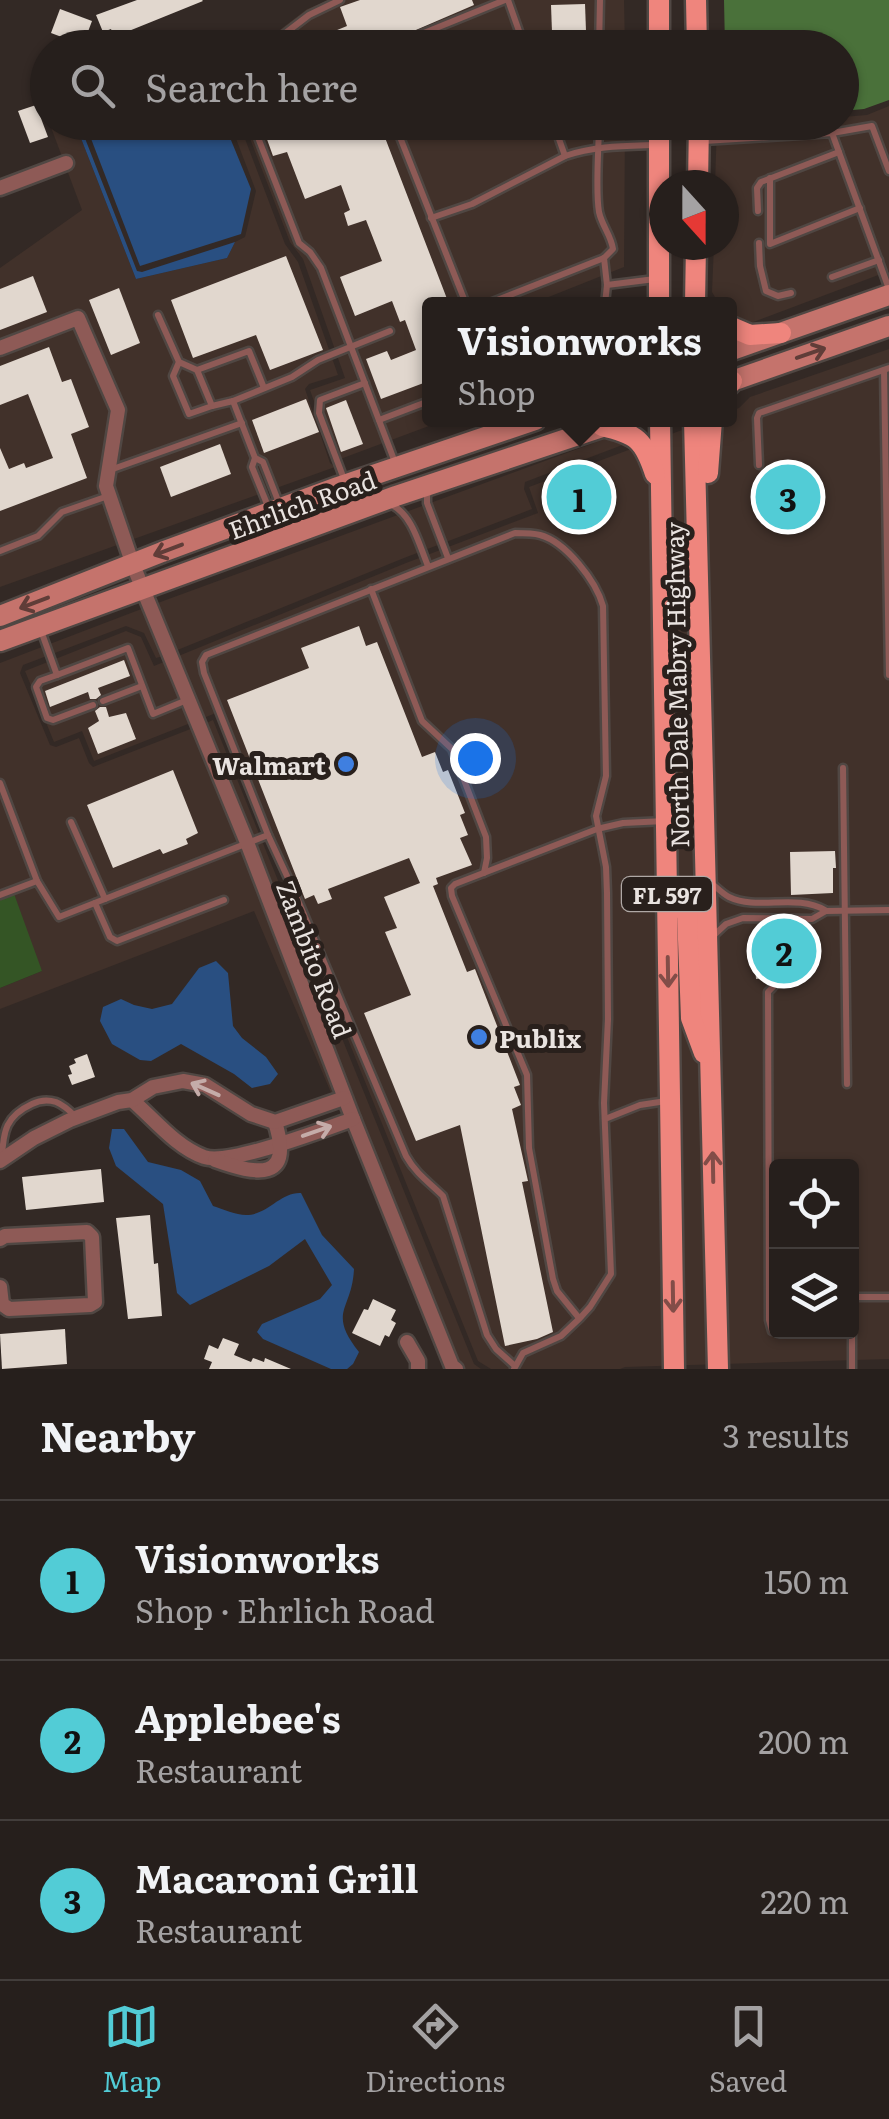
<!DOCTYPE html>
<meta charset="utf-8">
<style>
:root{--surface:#261f1c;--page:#2e2725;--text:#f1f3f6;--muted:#a4a2a3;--line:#423d3b;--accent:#52ccd6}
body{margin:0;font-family:Literata,serif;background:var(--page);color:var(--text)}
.controls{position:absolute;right:30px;bottom:30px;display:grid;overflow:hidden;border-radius:10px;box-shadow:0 2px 8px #0004}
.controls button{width:90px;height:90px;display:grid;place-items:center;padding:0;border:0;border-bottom:2px solid var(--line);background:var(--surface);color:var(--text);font:50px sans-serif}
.compass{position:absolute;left:649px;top:170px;width:90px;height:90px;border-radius:50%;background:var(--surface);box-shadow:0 2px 8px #0004;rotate:159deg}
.you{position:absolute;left:475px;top:758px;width:35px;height:35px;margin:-25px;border:8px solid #fff;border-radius:50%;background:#1a73e8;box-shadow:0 0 0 15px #1a73e833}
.badge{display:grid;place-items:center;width:65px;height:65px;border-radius:50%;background:var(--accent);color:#111;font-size:32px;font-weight:700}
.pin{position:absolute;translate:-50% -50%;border:5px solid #fff;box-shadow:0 2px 10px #0006}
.popup{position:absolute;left:422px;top:297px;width:315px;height:130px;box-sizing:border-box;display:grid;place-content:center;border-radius:10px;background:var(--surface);filter:drop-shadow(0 2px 8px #0005);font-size:32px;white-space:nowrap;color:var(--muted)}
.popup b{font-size:38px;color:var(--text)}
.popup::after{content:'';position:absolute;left:50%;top:100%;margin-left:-20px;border:20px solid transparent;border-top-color:var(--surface)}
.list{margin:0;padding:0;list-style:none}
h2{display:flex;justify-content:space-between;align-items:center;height:130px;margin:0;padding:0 40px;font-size:42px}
h2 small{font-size:32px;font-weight:400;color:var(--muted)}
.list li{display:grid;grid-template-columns:65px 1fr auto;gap:30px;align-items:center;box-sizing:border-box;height:160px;padding:0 40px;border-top:2px solid var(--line)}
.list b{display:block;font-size:38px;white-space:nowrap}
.list p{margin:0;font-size:32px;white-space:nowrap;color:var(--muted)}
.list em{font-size:32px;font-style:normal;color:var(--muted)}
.icon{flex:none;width:55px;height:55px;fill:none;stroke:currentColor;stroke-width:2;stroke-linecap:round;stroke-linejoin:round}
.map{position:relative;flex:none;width:889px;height:1369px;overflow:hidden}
.search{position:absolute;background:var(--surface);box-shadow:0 2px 8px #0004;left:30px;right:30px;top:30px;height:110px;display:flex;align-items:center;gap:25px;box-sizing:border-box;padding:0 35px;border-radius:55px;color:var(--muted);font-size:38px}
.sheet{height:610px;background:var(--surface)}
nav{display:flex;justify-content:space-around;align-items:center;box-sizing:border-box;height:140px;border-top:2px solid var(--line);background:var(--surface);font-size:28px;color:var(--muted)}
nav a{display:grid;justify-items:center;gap:5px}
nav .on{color:var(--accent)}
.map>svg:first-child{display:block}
</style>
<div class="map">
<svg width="889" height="1369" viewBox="0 0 889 1369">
<rect width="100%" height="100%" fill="#332925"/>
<!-- built -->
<g fill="#41312a" fill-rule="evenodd">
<polygon points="329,0 624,0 625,47 256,48 307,9"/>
<polygon points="889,106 889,271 743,326 729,318 729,304 719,304 712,292 714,245 724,245 724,185 715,185 717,123 722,123 726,128 736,127 760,138 801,123 842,122 842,117 867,115"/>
<polygon points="49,122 75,123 136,279 227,258 235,242 245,237 256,191 230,123 239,123 285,244 298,262 338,375 309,384 305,389 330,463 335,467 131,540 113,486 124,412 84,315 76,311 0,340 0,268 82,210"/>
<polygon points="244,123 625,123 624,267 531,304 429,304 429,420 445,420 335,461 310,390 345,378 303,259 290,242"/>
<polygon points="75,327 111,411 100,485 120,544 0,587 0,355"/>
<path d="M 889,349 L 889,1359 L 625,1367 L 620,1369 L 491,1369 L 478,1361 L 216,713 L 94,761 L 82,731 L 54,742 L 25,671 L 126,631 L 141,637 L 154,666 L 406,563 L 538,513 L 529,487 L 709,420 L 729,420 L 729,412 L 739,408 L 750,397 ZM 776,1166 L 852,1166 L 852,1332 L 776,1332 Z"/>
<polygon points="613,436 620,437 625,444 525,482 524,489 532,509 404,558 175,651 155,604"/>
<polygon points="144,608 163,656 156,658 144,633 126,626 23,665 20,673 50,745 56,747 79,738 89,763 93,767 193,728 242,847 336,1093 332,1095 254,911 0,1009 0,988 42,971 0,895 0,663"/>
<polygon points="213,720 474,1364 481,1369 465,1369 457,1362 204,724"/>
</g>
<!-- green -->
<polygon fill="#345525" points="13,891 42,971 0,988 0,895"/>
<!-- forest -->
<polygon fill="#4a713a" points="724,0 889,0 889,100 864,109 842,111 842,48 725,47"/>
<!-- water -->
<g fill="#294f81">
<polygon points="75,123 79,123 137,271 142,272 235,242 227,258 136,279"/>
<polygon points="85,123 224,123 251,189 241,234 140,266"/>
<polygon points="216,961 228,973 233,1026 242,1038 266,1057 278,1074 270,1084 252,1088 234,1074 181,1044 151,1061 140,1060 112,1044 100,1021 103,1007 121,999 134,1005 152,1009 172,1004 199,968"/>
<path d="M 112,1129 L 124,1129 L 148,1162 L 181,1170 L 200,1181 L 213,1206 C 223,1209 236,1215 246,1215 C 268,1215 280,1192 301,1193 L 322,1235 L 354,1269 C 352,1311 327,1311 359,1352 L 353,1364 L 347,1369 L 331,1369 L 263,1339 L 257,1332 L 262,1324 L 320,1299 L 332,1285 L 305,1239 L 269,1266 L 190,1305 L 177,1293 L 163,1204 L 116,1166 L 109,1148 Z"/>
</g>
<!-- building -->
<g fill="#e1d7ce">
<polygon points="137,0 202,0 203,1 114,37 111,29 103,32 96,15"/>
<polygon points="360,0 472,0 474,5 374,48 293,48 347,26 340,7"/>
<polygon points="585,4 586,31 552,32 551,5"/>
<polygon points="60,9 92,21 83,45 51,33"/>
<polygon points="36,105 48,137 30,143 18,111"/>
<polygon points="276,122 379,122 449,304 429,304 429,381 381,399 366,359 387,351 391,360 416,350 405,320 400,322 392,301 355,316 340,277 382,261 366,220 348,226 344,213 350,210 341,185 305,199 287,152 273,156 264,131 277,126"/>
<polygon points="286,256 323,350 270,370 256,335 193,358 171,300"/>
<polygon points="33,276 47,312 0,330 0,289"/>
<polygon points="119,288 140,343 111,355 89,300"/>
<polygon points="49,347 62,382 71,379 89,427 71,434 87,478 0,511 0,448 9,469 24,463 26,468 53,458 28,394 0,405 0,366"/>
<polygon points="306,399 319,432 264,453 252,420"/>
<polygon points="346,400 363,444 341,452 326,408"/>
<polygon points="220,444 231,474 171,497 160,467"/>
<polygon points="595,466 612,509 564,528 547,484"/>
<polygon points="812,473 813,520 765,521 764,475"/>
<polygon points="359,626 366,646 377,642 422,757 435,752 443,772 448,770 465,813 460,815 468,835 460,838 472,865 436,878 438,884 433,886 467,972 475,969 520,1085 514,1087 521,1105 512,1109 528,1181 522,1182 553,1332 537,1339 505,1346 460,1125 416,1141 364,1013 411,995 385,932 397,928 384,897 420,883 409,858 328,889 332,899 318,904 314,895 305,899 227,700 309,668 301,648"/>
<polygon points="124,660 130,676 98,688 101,695 96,699 90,699 88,692 50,707 45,691"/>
<polygon points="100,707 106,707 109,717 126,713 136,739 98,754 88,728 99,721 95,711"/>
<polygon points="173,770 198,833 186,839 188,844 163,854 160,849 113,868 87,805"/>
<polygon points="835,851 836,868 833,868 833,893 791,895 790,852"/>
<polygon points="794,931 795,938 813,937 815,963 765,966 766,978 756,979 753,934"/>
<polygon points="87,1054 95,1077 72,1085 68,1075 72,1074 69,1066 76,1063 74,1059"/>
<polygon points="101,1169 104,1202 26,1210 22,1177"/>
<polygon points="150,1215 154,1264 158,1263 162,1316 128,1319 116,1218"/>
<polygon points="373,1299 396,1310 391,1320 396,1323 389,1337 385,1335 380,1346 352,1333 364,1309 368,1310"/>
<polygon points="65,1329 67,1364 2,1369 0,1334"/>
<polygon points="223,1338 239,1344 234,1355 251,1362 253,1358 264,1362 265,1358 291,1369 209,1369 212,1362 204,1359 209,1345 218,1349"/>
</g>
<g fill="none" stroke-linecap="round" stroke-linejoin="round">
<defs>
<g id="service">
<polyline points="508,0 525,48"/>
<polyline points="266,48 309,15 340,0"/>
<polyline points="387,48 505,0"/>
<polyline points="599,48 600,0"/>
<polyline points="252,122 299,243 310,252 321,268 396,465"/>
<polyline points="394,122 466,304"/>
<polyline points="553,122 565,156"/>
<polyline points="832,133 872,126 889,171"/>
<polyline points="704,141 832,133 889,289"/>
<polyline points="770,178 770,244 860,208"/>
<polyline points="758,211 757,188 761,182 839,152"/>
<path d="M 431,218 L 472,204 L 565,156 C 594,146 623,146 653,145"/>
<polyline points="759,243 760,266 766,291 778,296 791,293"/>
<polyline points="604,258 607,285 605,304"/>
<polyline points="832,277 879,260"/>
<polyline points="607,285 655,279"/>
<path d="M 487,304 L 604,258 L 613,249 C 611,235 602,226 599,212 C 595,188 599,148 599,122"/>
<polyline points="158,315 179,362"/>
<polyline points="197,370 179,362 173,376 189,414 212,406"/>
<polyline points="884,370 889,675"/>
<polyline points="264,388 249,351 197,370 212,406 233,401 292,377 318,360 390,331"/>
<polyline points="233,401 255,458"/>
<polyline points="379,420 429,401"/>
<polyline points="759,465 757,418 759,413 889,368"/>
<polyline points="110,470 242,423"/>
<polyline points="344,479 319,413 320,400 365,383"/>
<polyline points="431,489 427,495 427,503 448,558"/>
<path d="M 392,505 C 413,516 419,545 428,566"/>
<polyline points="269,509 252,467 255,458 263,462 279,503"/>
<polyline points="0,551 38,536 62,512 108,496"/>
<polyline points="371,589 422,721 452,749 486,837 487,858 484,873"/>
<polyline points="40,628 57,675 128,648 153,714 187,700"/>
<polyline points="57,675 40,681 36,687 47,718 53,720 93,705"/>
<polyline points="103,701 142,686"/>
<polyline points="843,768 847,1084"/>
<polyline points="0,783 37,881"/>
<polyline points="71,822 105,899"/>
<path d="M 268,835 L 294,891 L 406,1156 C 416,1174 430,1183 443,1196 L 487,1335 L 496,1349 L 515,1366"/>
<path d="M 710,882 C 716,887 723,894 729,897 C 758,911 796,893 825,910"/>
<path d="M 0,895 L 37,881 L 59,917 L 268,835 L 204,673 L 202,662 L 206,655 L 515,533 C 523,533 533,533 540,535 C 566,542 596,581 603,606 L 606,776 L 596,816 L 606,867 L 607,893 L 608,1019 L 604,1103 L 611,1274 L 590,1307 L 580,1318 L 561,1336 L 523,1353 L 514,1369"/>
<polyline points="95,903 110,937 117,941 224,900"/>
<polyline points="713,936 726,924 743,918 812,919 826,911 889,910"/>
<polyline points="605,1119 640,1105 666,1101"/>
<path d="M 2,1158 C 3,1131 6,1116 32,1104 C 40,1100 47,1099 56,1102 C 64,1105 70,1111 76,1117"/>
<polyline points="579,1318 557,1291 553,1279 529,1148 527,1075 452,896 451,888 455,884 597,829 623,823 665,821"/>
<polyline points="772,1331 769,1320 768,992 773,987"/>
<polyline points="835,1333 835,1332"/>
<polyline points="852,1369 852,1297 889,1297"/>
</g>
<g id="minor">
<polyline points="0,188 66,163"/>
<polyline points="0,348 78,318 118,410 106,486 133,565 248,845 353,1119 452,1366 456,1369"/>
<path d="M 132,1100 C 154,1119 176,1147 204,1157 C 229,1166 325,1129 353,1119"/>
<path d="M 215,1160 C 257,1175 294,1182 275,1122"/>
<polyline points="0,1161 34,1138 70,1120 118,1102 132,1100 153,1087 183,1081 205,1085 251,1114 275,1122 344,1098"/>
<polyline points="0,1239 5,1236 87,1232 92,1237 95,1302 90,1305 9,1309 2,1304 0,1287"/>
<polyline points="407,1342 418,1361 418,1369"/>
</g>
<g id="secondary">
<polyline points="729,351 889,295"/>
<polyline points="729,382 889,326"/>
<polyline points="0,616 162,552 338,487 535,420"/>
<polyline points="0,641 396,496 623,420"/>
</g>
<g id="primary">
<polyline points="659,0 659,48"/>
<polyline points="696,0 697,48"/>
<polyline points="659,122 659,304"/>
<polyline points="698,185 699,122"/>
<polyline points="695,304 696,245"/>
<polyline points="729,326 750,335 781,333"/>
<polyline points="729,385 732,381"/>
<polyline points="660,420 674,1369"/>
<polyline points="694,420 718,1369"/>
<path d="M 602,426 C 637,434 644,440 655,474"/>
<polyline points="708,473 712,420"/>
<polyline points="667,905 677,905 687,913 691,1018 704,1053"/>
</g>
</defs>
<!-- service casing -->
<use href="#service" stroke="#504743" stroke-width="11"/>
<!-- minor casing -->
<use href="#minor" stroke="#504743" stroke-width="19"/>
<!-- secondary casing -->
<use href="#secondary" stroke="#504743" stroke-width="25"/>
<!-- primary casing -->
<use href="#primary" stroke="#504743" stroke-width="25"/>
<!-- service -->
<use href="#service" stroke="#8e5a56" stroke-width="6"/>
<!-- minor -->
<use href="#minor" stroke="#8e5a56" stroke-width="14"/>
<!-- secondary -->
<use href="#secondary" stroke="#c5736c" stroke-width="20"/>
<!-- primary -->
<use href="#primary" stroke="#ef857d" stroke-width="20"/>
</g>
<!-- one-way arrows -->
<defs><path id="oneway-shaft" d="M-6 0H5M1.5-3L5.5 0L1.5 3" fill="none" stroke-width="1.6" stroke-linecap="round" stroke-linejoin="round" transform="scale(2.5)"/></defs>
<g stroke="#603d38">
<use href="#oneway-shaft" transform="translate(811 353) rotate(-19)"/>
<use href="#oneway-shaft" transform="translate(168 550) rotate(159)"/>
<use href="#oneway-shaft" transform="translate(34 603) rotate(159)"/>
</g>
<g stroke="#824d48">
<use href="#oneway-shaft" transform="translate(668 972) rotate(89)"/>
<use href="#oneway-shaft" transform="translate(713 1167) rotate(-91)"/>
<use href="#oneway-shaft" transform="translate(673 1297) rotate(89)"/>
</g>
<g stroke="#c5aca9">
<use href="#oneway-shaft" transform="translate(205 1089) rotate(-156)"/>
<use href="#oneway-shaft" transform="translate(317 1131) rotate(-19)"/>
</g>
<!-- markers -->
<g fill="#3f7fe0" stroke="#29201c" stroke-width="4">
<circle cx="346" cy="764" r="10"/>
<circle cx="479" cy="1037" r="10"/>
</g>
<g text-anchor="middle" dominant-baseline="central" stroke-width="10" stroke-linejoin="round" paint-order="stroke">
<!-- shield labels -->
<rect fill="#29201c" stroke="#afa8a5" stroke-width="2.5" x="622" y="877" width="90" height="34" rx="8"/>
<g font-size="22" font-weight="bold" fill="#e9e3e0">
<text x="667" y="894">FL 597</text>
</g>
<!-- street labels -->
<g font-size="25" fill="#e9e3e0" stroke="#29201c">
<text transform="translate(302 504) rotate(-20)">Ehrlich Road</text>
<text transform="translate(676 685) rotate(-91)">North Dale Mabry Highway</text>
<text transform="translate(315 959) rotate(69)">Zambito Road</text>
</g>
<!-- poi labels -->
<g font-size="25" font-weight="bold" fill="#e9e3e0" stroke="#29201c" text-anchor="end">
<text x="326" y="764">Walmart</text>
<text x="499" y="1037" text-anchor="start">Publix</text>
</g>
</g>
</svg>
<div class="controls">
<button><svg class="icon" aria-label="locate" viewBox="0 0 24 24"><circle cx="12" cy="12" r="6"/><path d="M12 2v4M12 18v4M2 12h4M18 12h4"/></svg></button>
<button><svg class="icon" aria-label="layers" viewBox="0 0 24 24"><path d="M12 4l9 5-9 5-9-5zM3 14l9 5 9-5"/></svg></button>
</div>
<svg class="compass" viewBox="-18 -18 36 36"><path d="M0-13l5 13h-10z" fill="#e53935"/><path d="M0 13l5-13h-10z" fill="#a4a2a3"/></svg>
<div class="you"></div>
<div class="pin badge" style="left:579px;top:497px">1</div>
<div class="popup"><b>Visionworks</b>Shop</div>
<div class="pin badge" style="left:784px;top:951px">2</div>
<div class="pin badge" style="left:788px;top:497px">3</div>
<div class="search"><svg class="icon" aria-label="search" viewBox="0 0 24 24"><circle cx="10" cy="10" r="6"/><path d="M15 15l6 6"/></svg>Search here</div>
</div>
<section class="sheet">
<h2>Nearby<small>3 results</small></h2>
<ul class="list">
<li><span class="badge">1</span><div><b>Visionworks</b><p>Shop · Ehrlich Road</p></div><em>150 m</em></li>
<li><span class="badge">2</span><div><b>Applebee's</b><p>Restaurant</p></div><em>200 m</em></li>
<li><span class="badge">3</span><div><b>Macaroni Grill</b><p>Restaurant</p></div><em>220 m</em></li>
</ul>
</section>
<nav>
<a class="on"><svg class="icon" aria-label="map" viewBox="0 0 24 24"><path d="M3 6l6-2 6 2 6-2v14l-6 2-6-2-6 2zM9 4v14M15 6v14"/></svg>Map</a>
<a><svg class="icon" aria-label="directions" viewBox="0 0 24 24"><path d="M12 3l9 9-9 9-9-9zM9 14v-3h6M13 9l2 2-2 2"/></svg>Directions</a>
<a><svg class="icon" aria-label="saved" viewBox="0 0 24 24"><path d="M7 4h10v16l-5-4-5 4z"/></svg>Saved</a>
</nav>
